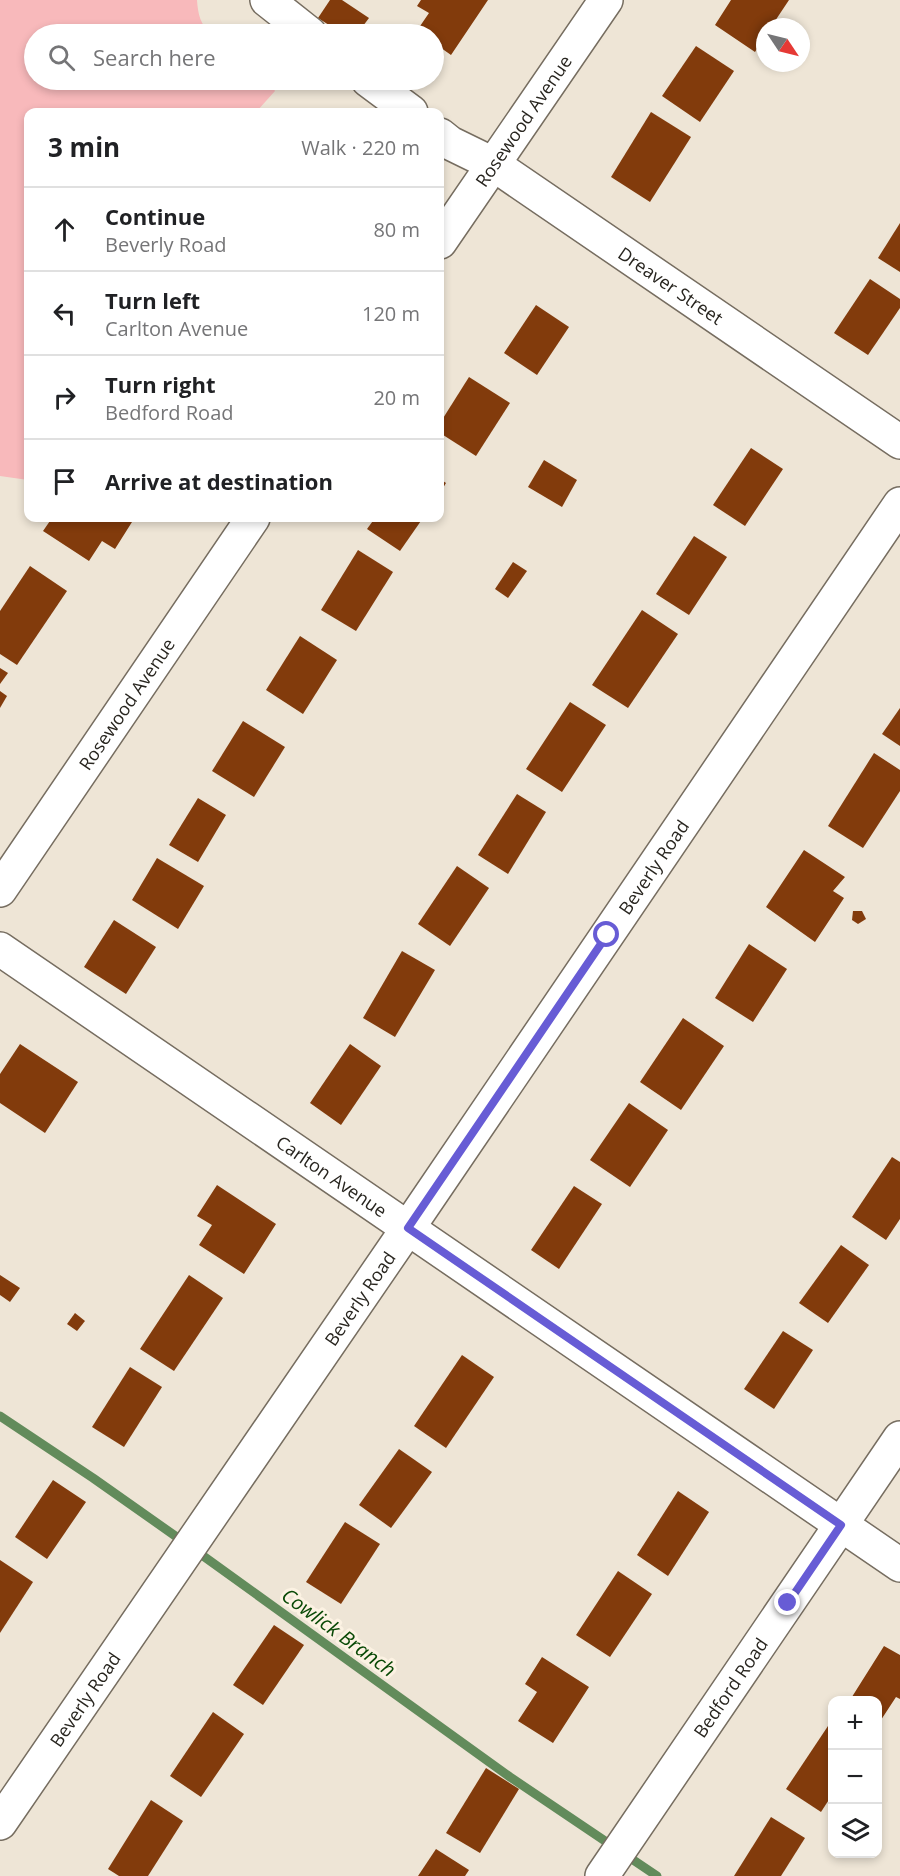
<!DOCTYPE html>
<meta charset="utf-8">
<style>
:root{--surface:#fff;--page:#f2f2f2;--text:#202124;--muted:#757577;--line:#e0e0e0}
body{margin:0;font-family:"Open Sans",sans-serif;background:var(--page);color:var(--text)}
.controls{position:absolute;right:18px;bottom:18px;display:grid;overflow:hidden;border-radius:12px;box-shadow:0 3px 9px #0003}
.controls button{width:54px;height:54px;display:grid;place-items:center;padding:0;border:0;border-bottom:2px solid var(--line);background:var(--surface);color:var(--text);font:30px sans-serif}
.compass{position:absolute;left:756px;top:18px;width:54px;height:54px;border-radius:50%;background:var(--surface);box-shadow:0 3px 9px #0003;rotate:125deg}
.stop{position:absolute;width:18px;height:18px;margin:-14px;border:4px solid #675cd5;border-radius:50%;background:#fff}
.stop.end{background:#675cd5;border-color:#fff;box-shadow:0 2px 6px #0008}
.list{margin:0;padding:0;list-style:none}
h2{display:flex;justify-content:space-between;align-items:center;height:78px;margin:0;padding:0 24px;font-size:26px}
h2 small{font-size:20px;font-weight:400;color:var(--muted)}
.list li{display:grid;grid-template-columns:39px 1fr auto;gap:18px;align-items:center;box-sizing:border-box;height:84px;padding:0 24px;border-top:2px solid var(--line)}
.list b{display:block;font-size:22px;white-space:nowrap}
.list p{margin:0;font-size:20px;white-space:nowrap;color:var(--muted)}
.list em{font-size:20px;font-style:normal;color:var(--muted)}
.icon{flex:none;width:33px;height:33px;fill:none;stroke:currentColor;stroke-width:2;stroke-linecap:round;stroke-linejoin:round}
.map{position:relative;flex:none;width:900px;height:1876px;overflow:hidden}
.search{position:absolute;background:var(--surface);box-shadow:0 3px 9px #0003;left:24px;top:24px;width:420px;height:66px;display:flex;align-items:center;gap:15px;box-sizing:border-box;padding:0 21px;border-radius:33px;color:var(--muted);font-size:22px}
.panel{position:absolute;background:var(--surface);box-shadow:0 3px 9px #0003;left:24px;top:108px;width:420px;height:414px;border-radius:12px}
.map>svg:first-child{display:block}
</style>
<div class="map">
<svg width="900" height="1876" viewBox="0 0 900 1876">
<rect width="100%" height="100%" fill="#eee5d6"/>
<!-- green -->
<path fill="#f8b9bb" d="M 0,0 L 197,0 C 198,14 200,26 213,34 L 34,34 L 34,80 L 268,80 L 275,91 L 257,111 L 251,112 L 28,112 L 28,413 L 25,420 L 28,424 L 28,480 L 0,476 Z"/>
<g fill="none" stroke-linecap="round" stroke-linejoin="round">
<!-- stream -->
<polyline stroke="#628b5b" stroke-width="9" points="0,1416 93,1478 181,1540 510,1777 657,1876"/>
</g>
<!-- building -->
<g fill="#823b0c">
<polygon points="330,0 342,0 369,18 357,34 343,34 318,18"/>
<polygon points="421,0 488,0 451,55 434,43 434,34 420,34 416,32 429,13 417,6"/>
<polygon points="731,0 789,0 771,27 765,27 765,36 755,52 715,25"/>
<polygon points="696,46 734,71 700,122 662,96"/>
<polygon points="651,112 691,137 650,202 611,177"/>
<polygon points="900,223 900,272 878,258"/>
<polygon points="870,279 900,299 900,308 868,355 834,333"/>
<polygon points="536,305 569,327 537,375 504,353"/>
<polygon points="469,377 510,403 476,456 440,433 440,423"/>
<polygon points="751,448 783,469 745,526 713,505"/>
<polygon points="544,460 577,480 562,507 528,487"/>
<polygon points="440,479 446,483 440,493"/>
<polygon points="52,518 124,518 132,522 115,549 102,541 89,561 43,531"/>
<polygon points="375,518 423,518 400,551 367,529"/>
<polygon points="694,536 727,557 689,615 656,594"/>
<polygon points="358,550 393,572 356,631 321,610"/>
<polygon points="513,562 527,571 508,598 495,589"/>
<polygon points="30,566 67,591 17,665 0,654 0,611"/>
<polygon points="642,610 678,634 628,708 592,685"/>
<polygon points="300,636 337,660 303,714 266,690"/>
<polygon points="0,668 8,673 0,684"/>
<polygon points="0,691 7,696 0,708"/>
<polygon points="570,702 606,725 562,792 526,769"/>
<polygon points="900,708 900,746 882,734"/>
<polygon points="243,721 285,747 254,797 212,771"/>
<polygon points="874,753 900,770 900,791 863,848 828,826"/>
<polygon points="517,794 546,812 508,874 478,855"/>
<polygon points="198,798 226,815 198,862 169,845"/>
<polygon points="804,850 845,877 833,891 844,898 815,942 766,907"/>
<polygon points="157,858 204,886 178,929 132,900"/>
<polygon points="457,866 489,888 450,946 418,924"/>
<polygon points="853,911 862,911 866,919 858,924 852,920"/>
<polygon points="114,920 156,947 126,994 84,967"/>
<polygon points="749,944 787,969 753,1022 715,998"/>
<polygon points="402,951 435,970 395,1037 363,1018"/>
<polygon points="683,1018 724,1046 681,1110 640,1082"/>
<polygon points="20,1044 78,1082 45,1133 0,1103 0,1074"/>
<polygon points="350,1044 381,1066 341,1125 310,1103"/>
<polygon points="629,1103 668,1130 630,1187 590,1160"/>
<polygon points="892,1157 900,1162 900,1219 886,1240 852,1217"/>
<polygon points="217,1185 276,1224 244,1274 199,1245 212,1225 197,1216"/>
<polygon points="574,1186 602,1204 559,1269 531,1250"/>
<polygon points="841,1245 869,1265 828,1323 799,1303"/>
<polygon points="0,1275 20,1288 10,1302 0,1295"/>
<polygon points="189,1275 223,1298 174,1371 140,1349"/>
<polygon points="75,1313 85,1321 77,1331 67,1324"/>
<polygon points="783,1331 813,1350 774,1409 744,1389"/>
<polygon points="462,1355 494,1377 446,1448 414,1426"/>
<polygon points="130,1367 162,1387 124,1447 92,1427"/>
<polygon points="399,1449 432,1472 391,1528 359,1505"/>
<polygon points="53,1480 86,1502 47,1559 15,1537"/>
<polygon points="678,1491 709,1512 668,1576 637,1555"/>
<polygon points="345,1522 380,1544 341,1604 306,1582"/>
<polygon points="0,1560 33,1582 0,1633"/>
<polygon points="618,1571 652,1594 610,1657 576,1635"/>
<polygon points="274,1625 304,1645 263,1705 233,1685"/>
<polygon points="884,1646 900,1655 900,1699 896,1697 879,1723 878,1722 878,1700 850,1700"/>
<polygon points="542,1657 589,1687 553,1743 518,1721 537,1692 525,1684"/>
<polygon points="213,1712 244,1734 201,1797 170,1776"/>
<polygon points="832,1720 832,1795 821,1812 786,1789"/>
<polygon points="486,1768 519,1789 480,1853 446,1833"/>
<polygon points="151,1800 183,1821 148,1876 119,1876 108,1869"/>
<polygon points="771,1817 805,1838 781,1876 734,1876"/>
<polygon points="436,1849 469,1870 465,1876 418,1876"/>
</g>
<g fill="none" stroke-linecap="round" stroke-linejoin="round">
<defs>
<g id="minor">
<polyline points="267,0 310,34"/>
<polyline points="368,80 411,112"/>
<path id="s1" d="M 440,135 L 450,143 L 493,164 L 900,442"/>
<path id="s2" d="M 440,242 L 606,0"/>
<path id="s3" d="M 0,890 L 253,518"/>
<path id="s4" d="M 0,949 L 900,1565"/>
<path id="s5" d="M 0,1823 L 408,1228 L 900,504"/>
<path id="s6" d="M 602,1876 L 900,1438"/>
</g>
</defs>
<!-- minor casing -->
<use href="#minor" stroke="#766d60" stroke-width="36"/>
<!-- minor -->
<use href="#minor" stroke="#fff" stroke-width="33"/>
</g>
<g fill="none" stroke-linecap="round" stroke-linejoin="round">
<!-- route -->
<polyline stroke="#675cd5" stroke-width="8" points="607,935 408,1228 841,1525 788,1603"/>
</g>
<g text-anchor="middle" dominant-baseline="central" stroke-width="6" stroke-linejoin="round" paint-order="stroke">
<!-- street labels -->
<g font-size="18" fill="#28251f" stroke="#fcf2e3">
<text stroke="none"><textPath href="#s2" startOffset="147">Rosewood Avenue</textPath></text>
<text stroke="none"><textPath href="#s1" startOffset="276">Dreaver Street</textPath></text>
<text stroke="none"><textPath href="#s3" startOffset="225">Rosewood Avenue</textPath></text>
<text stroke="none"><textPath href="#s5" startOffset="1158">Beverly Road</textPath></text>
<text stroke="none"><textPath href="#s4" startOffset="402">Carlton Avenue</textPath></text>
<text stroke="none"><textPath href="#s5" startOffset="636">Beverly Road</textPath></text>
<text stroke="none"><textPath href="#s6" startOffset="228">Bedford Road</textPath></text>
<text stroke="none"><textPath href="#s5" startOffset="150">Beverly Road</textPath></text>
</g>
<!-- water labels -->
<g font-size="20" font-style="italic" fill="#094906" stroke="#fcf2e3">
<text transform="translate(339 1632) rotate(36)">Cowlick Branch</text>
</g>
</g>
</svg>
<div class="controls">
<button>+</button>
<button>−</button>
<button><svg class="icon" aria-label="layers" viewBox="0 0 24 24"><path d="M12 4l9 5-9 5-9-5zM3 14l9 5 9-5"/></svg></button>
</div>
<svg class="compass" viewBox="-18 -18 36 36"><path d="M0-13l5 13h-10z" fill="#e53935"/><path d="M0 13l5-13h-10z" fill="#757577"/></svg>
<div class="stop" style="left:607px;top:935px"></div>
<div class="stop end" style="left:788px;top:1603px"></div>
<div class="search"><svg class="icon" aria-label="search" viewBox="0 0 24 24"><circle cx="10" cy="10" r="6"/><path d="M15 15l6 6"/></svg>Search here</div>
<section class="panel">
<h2>3 min<small>Walk · 220 m</small></h2>
<ul class="list">
<li><svg class="icon" aria-label="ahead" viewBox="0 0 24 24"><path d="M12 20V5M6 11l6-6 6 6"/></svg><div><b>Continue</b><p>Beverly Road</p></div><em>80 m</em></li>
<li><svg class="icon" aria-label="left" viewBox="0 0 24 24"><path d="M17 20v-9H6M10 6l-5 5 5 5"/></svg><div><b>Turn left</b><p>Carlton Avenue</p></div><em>120 m</em></li>
<li><svg class="icon" aria-label="right" viewBox="0 0 24 24"><path d="M7 20v-9h11M14 6l5 5-5 5"/></svg><div><b>Turn right</b><p>Bedford Road</p></div><em>20 m</em></li>
<li><svg class="icon" aria-label="arrive" viewBox="0 0 24 24"><path d="M6 21V4h12l-3 4 3 4H6"/></svg><div><b>Arrive at destination</b></div></li>
</ul>
</section>
</div>
